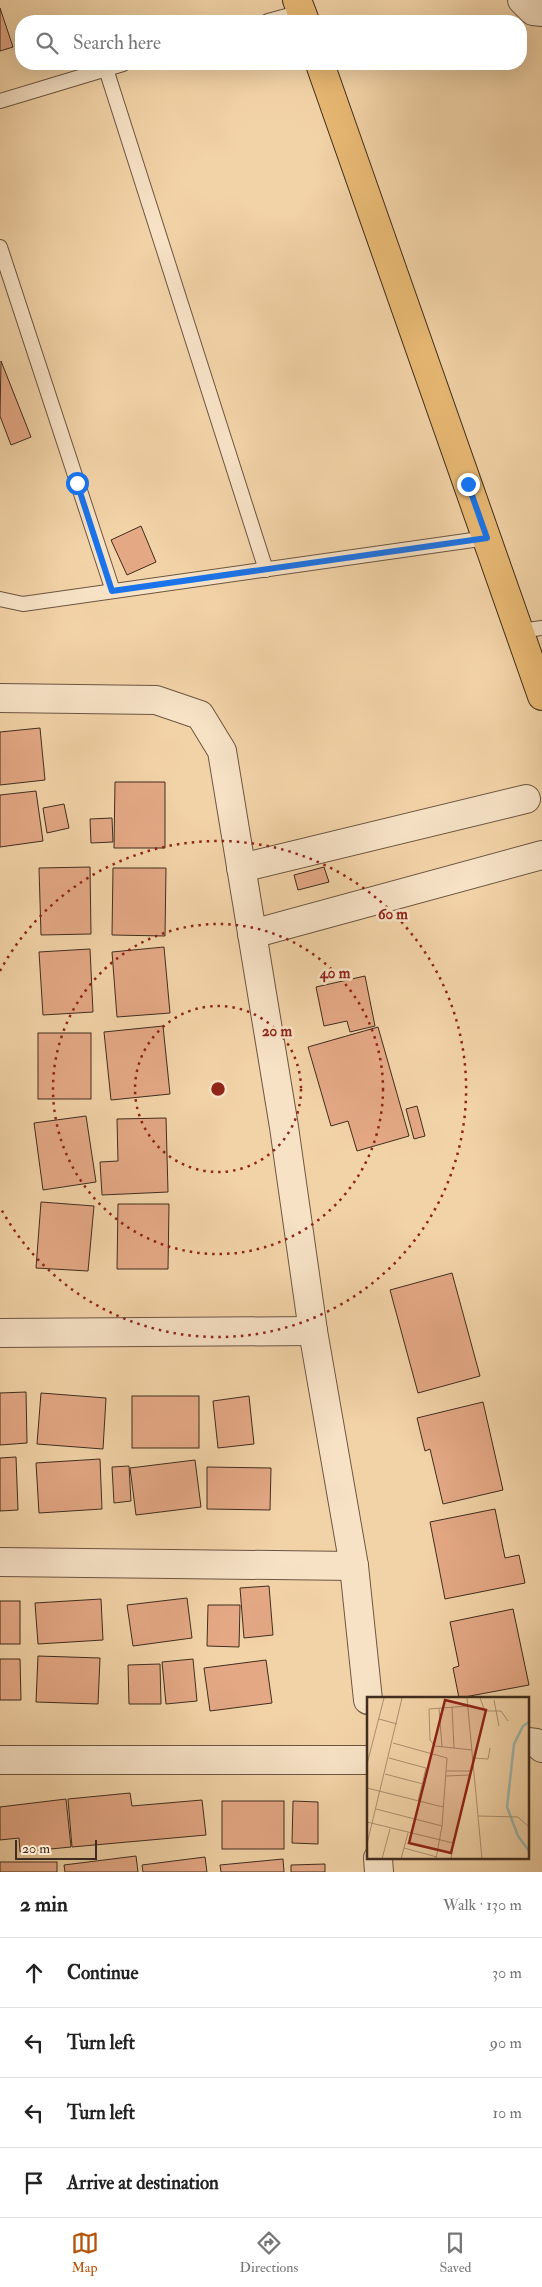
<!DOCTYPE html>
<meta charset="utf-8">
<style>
:root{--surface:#fff;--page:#f6f6f6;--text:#222;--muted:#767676;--line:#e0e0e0;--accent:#b45309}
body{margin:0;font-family:"IM FELL Double Pica",serif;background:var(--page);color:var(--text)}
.scale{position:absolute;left:15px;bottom:12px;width:82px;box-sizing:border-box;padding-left:5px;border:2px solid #402d1f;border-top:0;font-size:14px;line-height:18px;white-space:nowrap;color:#402d1f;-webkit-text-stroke:4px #f7e2c6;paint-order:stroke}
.stop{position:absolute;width:15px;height:15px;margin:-11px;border:4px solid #1a73e8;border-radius:50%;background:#fff}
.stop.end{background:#1a73e8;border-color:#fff;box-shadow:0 1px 5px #0008}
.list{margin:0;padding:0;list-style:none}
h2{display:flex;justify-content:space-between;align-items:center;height:65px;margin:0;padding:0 20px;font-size:21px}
h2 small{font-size:16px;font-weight:400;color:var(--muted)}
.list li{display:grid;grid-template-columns:32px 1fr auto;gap:15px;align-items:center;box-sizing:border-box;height:70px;padding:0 20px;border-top:1px solid var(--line)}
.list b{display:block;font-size:19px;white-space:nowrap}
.list em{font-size:16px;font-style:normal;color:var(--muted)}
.icon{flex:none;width:28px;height:28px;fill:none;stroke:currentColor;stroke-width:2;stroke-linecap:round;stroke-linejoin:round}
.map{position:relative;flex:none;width:542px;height:1872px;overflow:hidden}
.search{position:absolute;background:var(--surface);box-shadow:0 5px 20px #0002;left:15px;right:15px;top:15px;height:55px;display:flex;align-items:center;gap:12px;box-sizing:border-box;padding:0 18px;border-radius:20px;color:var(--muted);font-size:19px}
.sheet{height:345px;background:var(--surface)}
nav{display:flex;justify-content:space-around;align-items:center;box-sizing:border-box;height:70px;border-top:1px solid var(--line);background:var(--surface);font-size:14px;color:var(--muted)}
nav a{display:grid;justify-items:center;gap:2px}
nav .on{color:var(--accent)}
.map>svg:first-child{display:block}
</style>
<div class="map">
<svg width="542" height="1872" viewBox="0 0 542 1872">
<rect width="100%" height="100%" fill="#f2d3a7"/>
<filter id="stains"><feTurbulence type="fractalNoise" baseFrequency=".004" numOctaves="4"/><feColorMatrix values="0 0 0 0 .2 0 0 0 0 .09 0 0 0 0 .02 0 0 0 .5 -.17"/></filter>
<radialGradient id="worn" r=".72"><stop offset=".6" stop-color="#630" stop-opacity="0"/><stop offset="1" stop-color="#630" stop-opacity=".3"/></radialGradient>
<!-- building -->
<g fill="#e4a885" stroke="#402d1f">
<polygon points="0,8 13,47 0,51"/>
<polygon points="1,361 31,437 11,445 0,416"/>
<polygon points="141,526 156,562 127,575 111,540"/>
<polygon points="40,728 45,780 0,785 0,732"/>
<polygon points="115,782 165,782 165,848 114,848"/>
<polygon points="36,791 43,841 0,847 0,795"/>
<polygon points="64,804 69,828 47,833 43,808"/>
<polygon points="112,818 113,842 91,843 90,819"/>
<polygon points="90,867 91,934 41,935 39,868"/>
<polygon points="324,867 329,882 298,890 294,875"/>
<polygon points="113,868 166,868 165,936 112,935"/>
<polygon points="164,947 170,1013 117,1017 112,952"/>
<polygon points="90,949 93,1012 43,1015 39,952"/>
<polygon points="365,976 375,1026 350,1032 347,1021 324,1026 316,987"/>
<polygon points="163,1026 170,1094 111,1100 104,1032"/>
<polygon points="378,1027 409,1136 357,1151 348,1121 331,1126 308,1047"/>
<rect x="38" y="1033" width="53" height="66"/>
<polygon points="417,1106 425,1136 414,1139 406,1109"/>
<polygon points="86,1116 96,1182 43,1190 34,1123"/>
<polygon points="166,1118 168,1192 102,1195 100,1162 118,1161 117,1119"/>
<polygon points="41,1202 94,1206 88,1271 36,1268"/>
<polygon points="118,1204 169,1204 168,1269 117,1269"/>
<polygon points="452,1273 480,1376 418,1393 390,1290"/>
<polygon points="26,1392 27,1443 0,1445 0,1393"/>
<polygon points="41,1393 106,1398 103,1449 37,1444"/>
<rect x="132" y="1396" width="67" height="52"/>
<polygon points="249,1396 254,1444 218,1448 213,1401"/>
<polygon points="483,1402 503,1490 443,1504 430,1449 425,1451 417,1418"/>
<polygon points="16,1457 18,1510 0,1511 0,1458"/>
<polygon points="100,1459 102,1509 39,1513 36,1463"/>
<polygon points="195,1460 201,1507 136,1515 130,1468"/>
<polygon points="129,1466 131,1501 114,1503 112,1467"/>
<polygon points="207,1467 271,1468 270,1510 207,1509"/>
<polygon points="495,1509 505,1558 519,1555 525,1583 445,1599 430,1522"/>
<polygon points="269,1586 273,1635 244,1638 240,1588"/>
<polygon points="187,1598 192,1638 133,1646 127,1605"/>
<polygon points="101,1599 103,1640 38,1644 35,1603"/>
<rect x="0" y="1601" width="20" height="43"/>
<polygon points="208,1605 240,1605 239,1647 207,1646"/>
<polygon points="513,1609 529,1685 459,1698 453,1668 459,1666 450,1622"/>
<polygon points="38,1656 100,1658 98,1704 36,1702"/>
<polygon points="0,1659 20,1659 21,1700 0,1700"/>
<polygon points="193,1659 197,1701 166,1704 162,1662"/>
<polygon points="266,1660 272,1703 210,1711 204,1668"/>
<polygon points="160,1664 161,1704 129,1704 128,1665"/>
<polygon points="130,1793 132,1806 202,1800 206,1835 72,1847 68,1799"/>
<polygon points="66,1799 71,1847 20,1852 19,1838 0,1840 0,1807"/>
<rect x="222" y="1801" width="62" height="48"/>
<polygon points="293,1801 318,1802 318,1844 292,1843"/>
<polygon points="136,1856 138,1872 65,1872 64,1865"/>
<polygon points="205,1857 207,1872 143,1872 142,1865"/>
<polygon points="283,1859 284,1872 221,1872 220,1865"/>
<rect x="0" y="1862" width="57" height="10"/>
<polygon points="325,1864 325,1872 291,1872 291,1865"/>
</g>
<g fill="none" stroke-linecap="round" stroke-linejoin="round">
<defs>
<g id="lane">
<polyline points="268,21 301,12"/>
<polyline points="106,69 266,570"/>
<polyline points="0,101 123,64"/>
<polyline points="0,247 113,591"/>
<polyline points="0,599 23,604 487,538"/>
<polyline points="520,631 542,628"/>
</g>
<g id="street">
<polyline points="522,0 533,11 542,12"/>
<polyline points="0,698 156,700 200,715 222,751 284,1127 313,1331 354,1566 368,1700"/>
<polyline points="241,868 526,799"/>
<polyline points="252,934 542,855"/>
<polyline points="0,1333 313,1331"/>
<polyline points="0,1562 354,1566"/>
<polyline points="528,1742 536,1743 542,1748"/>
<polyline points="0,1760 368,1760"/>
<polyline points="378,1858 379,1872"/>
</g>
<g id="primary">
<polyline points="297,0 305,21"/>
<polyline points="320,64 542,696"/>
</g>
</defs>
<!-- lane casing -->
<use href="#lane" stroke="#6c5641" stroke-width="16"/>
<!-- street casing -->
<use href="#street" stroke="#6c5641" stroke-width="30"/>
<!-- primary casing -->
<use href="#primary" stroke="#402d1f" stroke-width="30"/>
<!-- lane -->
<use href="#lane" stroke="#f7e2c6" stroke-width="14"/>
<!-- street -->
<use href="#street" stroke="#f7e2c6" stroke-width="28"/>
<!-- primary -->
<use href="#primary" stroke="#e9ba74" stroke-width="28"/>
</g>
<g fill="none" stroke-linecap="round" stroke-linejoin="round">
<!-- route -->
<polyline stroke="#1a73e8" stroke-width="6" points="77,483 112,591 487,538 468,484"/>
</g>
<!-- distance rings -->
<g fill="none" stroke="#8f2418" stroke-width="2.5" stroke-dasharray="2.5 5">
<circle cx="218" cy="1089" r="83"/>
<circle cx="218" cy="1089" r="165"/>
<path d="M0 971A248 248 0 1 1 0 1207"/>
</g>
<!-- overview -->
<g transform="translate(367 1697)">
<rect width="162" height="162" fill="#f2d3a7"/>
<path fill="none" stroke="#9db6af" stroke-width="2.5" d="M 162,25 L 156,29 L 147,47 L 140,110 L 151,139 L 162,154"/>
<path fill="none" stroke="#ab9171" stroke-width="1" d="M 100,1 L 115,162M 113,1 L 118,14 L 134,14 L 141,24M 127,3 L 132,29M 101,9 L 62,12 L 63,43 L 68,49 L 105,53M 85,10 L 87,51M 72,11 L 75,50M 12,22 L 30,27M 26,46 L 80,61 L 75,129 L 69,162M 22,61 L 59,71 L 51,104M 106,61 L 121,62 L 123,51M 0,67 L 17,1M 80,74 L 103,74M 18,77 L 56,87M 79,79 L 103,78M 0,91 L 76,110M 9,112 L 75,129M 111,119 L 151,120 L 162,130M 0,125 L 86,146 L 84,162M 0,147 L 35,1M 37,151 L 70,160M 15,162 L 23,132M 34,162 L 41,136"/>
<path fill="#8f2418" fill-opacity="0.15" stroke="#8f2418" stroke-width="2.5" d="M 78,3 L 119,13 L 84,156 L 42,146 Z"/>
<rect width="162" height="162" fill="none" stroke="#402d1f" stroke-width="2.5"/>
</g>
<circle cx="218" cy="1089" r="8" fill="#8f2418" stroke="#f7e2c6" stroke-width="2.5"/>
<g font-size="15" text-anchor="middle" font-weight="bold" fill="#8f2418" stroke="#f7e2c6" stroke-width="5" stroke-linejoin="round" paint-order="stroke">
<text x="393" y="919">60 m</text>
<text x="335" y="978">40 m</text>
<text x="277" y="1036">20 m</text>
</g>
<rect width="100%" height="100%" filter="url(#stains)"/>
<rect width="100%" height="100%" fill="url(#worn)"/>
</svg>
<div class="scale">20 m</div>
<div class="stop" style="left:77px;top:483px"></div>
<div class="stop end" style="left:468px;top:484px"></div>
<div class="search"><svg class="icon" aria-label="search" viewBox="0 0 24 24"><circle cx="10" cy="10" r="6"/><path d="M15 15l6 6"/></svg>Search here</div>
</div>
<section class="sheet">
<h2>2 min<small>Walk · 130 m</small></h2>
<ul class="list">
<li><svg class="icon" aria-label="ahead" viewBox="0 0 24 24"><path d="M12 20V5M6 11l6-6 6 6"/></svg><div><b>Continue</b></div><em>30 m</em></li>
<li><svg class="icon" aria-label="left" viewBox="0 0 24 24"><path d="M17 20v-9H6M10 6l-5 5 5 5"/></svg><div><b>Turn left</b></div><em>90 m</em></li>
<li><svg class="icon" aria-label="left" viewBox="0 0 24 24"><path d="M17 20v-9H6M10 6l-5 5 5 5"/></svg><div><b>Turn left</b></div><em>10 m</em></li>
<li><svg class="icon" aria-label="arrive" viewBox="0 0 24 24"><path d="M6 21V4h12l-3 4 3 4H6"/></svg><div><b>Arrive at destination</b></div></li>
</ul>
</section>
<nav>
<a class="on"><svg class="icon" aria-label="map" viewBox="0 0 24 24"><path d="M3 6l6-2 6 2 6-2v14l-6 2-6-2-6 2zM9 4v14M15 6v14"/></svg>Map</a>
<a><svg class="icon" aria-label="directions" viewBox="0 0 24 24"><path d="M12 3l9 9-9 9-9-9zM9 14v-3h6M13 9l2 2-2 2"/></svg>Directions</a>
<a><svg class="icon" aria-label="saved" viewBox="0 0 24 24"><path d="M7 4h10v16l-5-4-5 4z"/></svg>Saved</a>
</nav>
